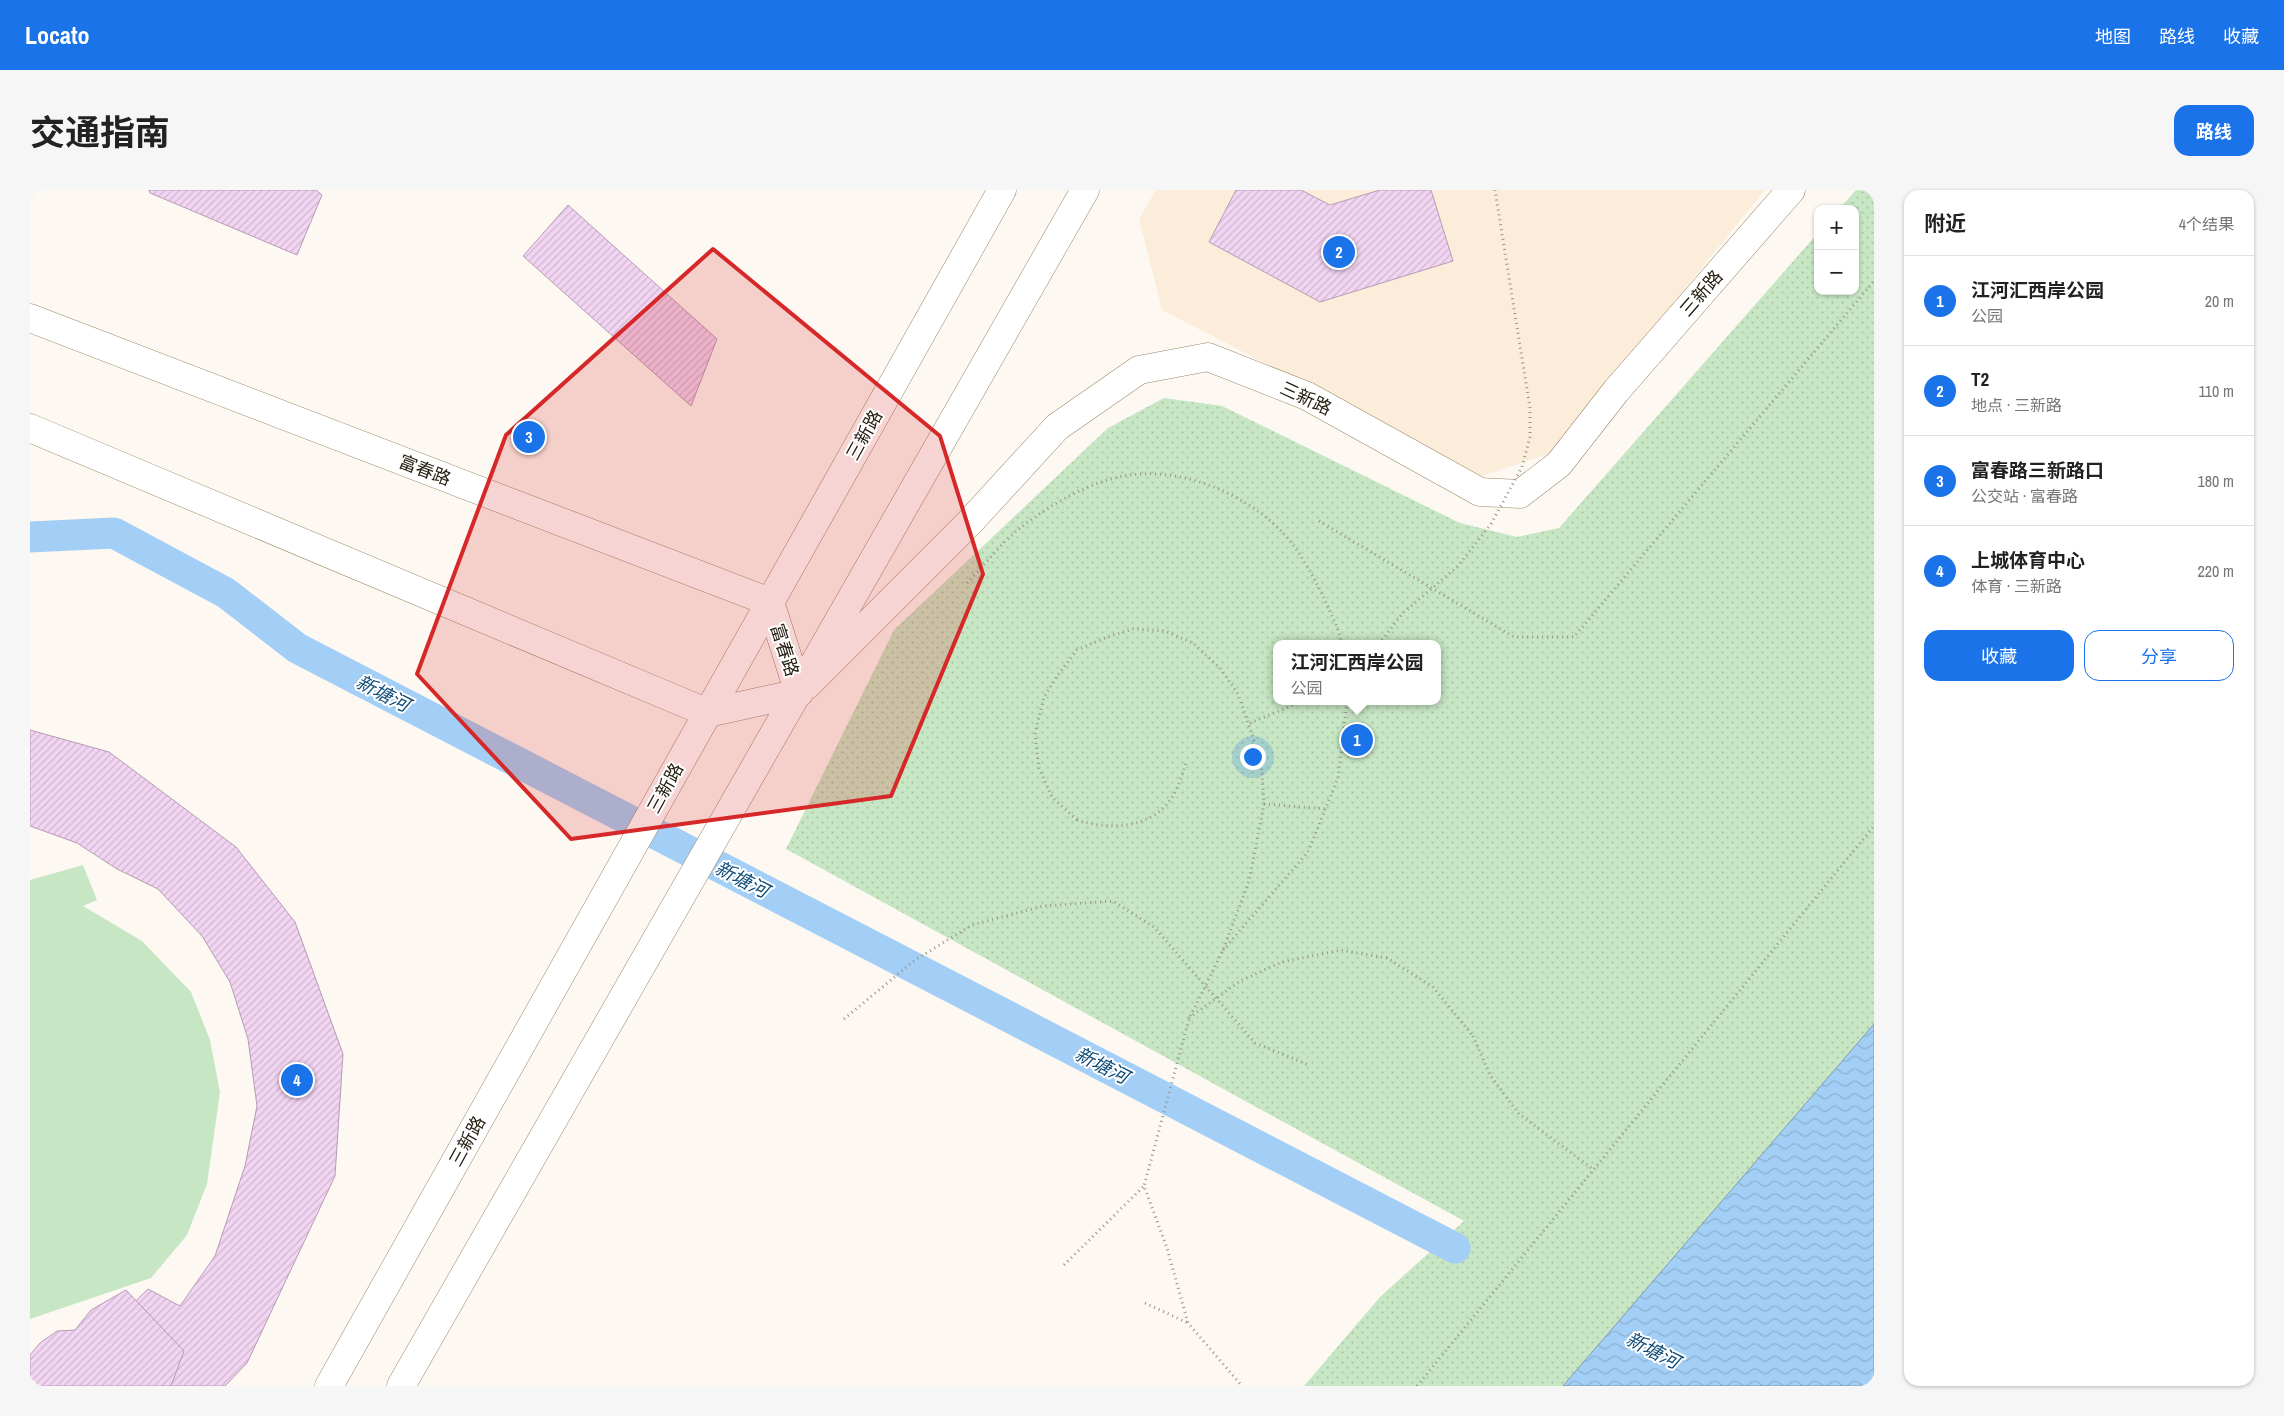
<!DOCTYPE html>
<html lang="zh">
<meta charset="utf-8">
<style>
:root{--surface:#fff;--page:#f6f6f6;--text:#222;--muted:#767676;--line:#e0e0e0;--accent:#1a73e8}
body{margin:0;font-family:"Archivo Narrow","Noto Sans SC",sans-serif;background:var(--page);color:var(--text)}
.controls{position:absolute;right:15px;top:15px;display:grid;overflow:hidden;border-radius:10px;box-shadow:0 1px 4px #0004}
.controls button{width:45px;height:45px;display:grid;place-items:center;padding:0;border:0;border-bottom:1px solid var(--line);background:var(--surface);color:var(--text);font:25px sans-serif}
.you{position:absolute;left:1222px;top:566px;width:18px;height:18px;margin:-12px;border:4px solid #fff;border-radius:50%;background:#1a73e8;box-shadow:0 0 0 8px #1a73e833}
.badge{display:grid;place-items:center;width:32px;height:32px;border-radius:50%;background:var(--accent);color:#fff;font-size:16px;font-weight:700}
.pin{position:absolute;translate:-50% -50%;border:2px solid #fff;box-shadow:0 1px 5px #0006}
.popup{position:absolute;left:1243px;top:450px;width:168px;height:65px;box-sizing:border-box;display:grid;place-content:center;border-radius:10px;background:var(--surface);filter:drop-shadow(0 1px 4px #0005);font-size:16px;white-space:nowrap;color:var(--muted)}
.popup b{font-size:19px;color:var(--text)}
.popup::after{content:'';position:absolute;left:50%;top:100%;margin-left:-10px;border:10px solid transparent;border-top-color:var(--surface)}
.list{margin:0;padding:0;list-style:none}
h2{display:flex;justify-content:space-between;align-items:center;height:65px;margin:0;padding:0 20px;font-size:21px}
h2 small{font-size:16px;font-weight:400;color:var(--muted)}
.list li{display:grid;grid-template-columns:32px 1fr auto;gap:15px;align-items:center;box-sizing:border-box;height:90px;padding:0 20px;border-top:1px solid var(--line)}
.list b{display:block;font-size:19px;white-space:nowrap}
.list p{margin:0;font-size:16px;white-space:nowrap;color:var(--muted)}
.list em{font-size:16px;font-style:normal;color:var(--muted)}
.actions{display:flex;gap:10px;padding:15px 20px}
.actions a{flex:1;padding:11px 0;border:1px solid var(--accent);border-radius:15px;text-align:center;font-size:18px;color:var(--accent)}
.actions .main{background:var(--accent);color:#fff}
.map{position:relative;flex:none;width:1844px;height:1196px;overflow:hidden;border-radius:15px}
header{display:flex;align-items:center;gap:30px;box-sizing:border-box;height:70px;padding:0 25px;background:var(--accent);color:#fff}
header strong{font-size:24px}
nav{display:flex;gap:28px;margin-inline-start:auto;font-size:18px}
.intro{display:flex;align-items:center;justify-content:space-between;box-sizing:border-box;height:120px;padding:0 30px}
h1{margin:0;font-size:35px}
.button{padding:12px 22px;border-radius:15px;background:var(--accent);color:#fff;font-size:18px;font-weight:700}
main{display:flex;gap:30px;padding:0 30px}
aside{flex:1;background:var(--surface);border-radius:15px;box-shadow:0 1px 4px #0004}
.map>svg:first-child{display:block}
</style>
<header>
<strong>Locato</strong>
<nav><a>地图</a><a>路线</a><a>收藏</a></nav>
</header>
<div class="intro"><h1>交通指南</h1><a class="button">路线</a></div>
<main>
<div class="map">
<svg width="1844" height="1196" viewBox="0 0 1844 1196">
<defs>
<pattern id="park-dots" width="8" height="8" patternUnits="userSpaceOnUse" patternTransform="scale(1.25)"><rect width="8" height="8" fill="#c7e6c4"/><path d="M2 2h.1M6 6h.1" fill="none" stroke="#abc5a7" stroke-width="1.8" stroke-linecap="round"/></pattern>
<pattern id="water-waves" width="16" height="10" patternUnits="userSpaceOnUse" patternTransform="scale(1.25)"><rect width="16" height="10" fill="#a3cff6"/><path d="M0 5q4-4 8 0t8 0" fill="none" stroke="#8cb1d2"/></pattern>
<pattern id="building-hatch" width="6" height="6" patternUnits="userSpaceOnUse" patternTransform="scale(1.25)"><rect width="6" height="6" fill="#f2d5f2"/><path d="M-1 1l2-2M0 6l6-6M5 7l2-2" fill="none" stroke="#cfb6ce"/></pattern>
</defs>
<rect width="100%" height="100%" fill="#fdf9f2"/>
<!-- commercial -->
<polygon fill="#fcedda" points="1126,0 1735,0 1521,263 1452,286 1132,120 1109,29"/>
<!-- green -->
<polygon fill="#c7e6c4" points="53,675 67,710 53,716 112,751 161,802 180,850 190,902 177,994 157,1045 121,1088 0,1129 0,690"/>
<!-- park -->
<path fill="url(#park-dots)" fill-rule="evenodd" d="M 1826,0 L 1844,0 L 1844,834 L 1533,1196 L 1274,1196 L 1350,1107 L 1434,1031 L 756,659 L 864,440 L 1078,238 L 1134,208 L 1192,216 L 1430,333 L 1487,347 L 1529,338 L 1788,43 L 1788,101 L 1825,101 L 1825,19 L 1809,19 ZM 1247,454 L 1407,454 L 1407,511 L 1247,511 Z"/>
<!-- water -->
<polygon fill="url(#water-waves)" stroke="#7d99b1" points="1844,834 1844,1196 1533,1196"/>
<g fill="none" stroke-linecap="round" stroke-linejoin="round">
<!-- canal -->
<polyline stroke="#a3cff6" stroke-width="31" points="0,347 84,343 196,403 267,458 1425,1058"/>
</g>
<!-- building -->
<g fill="url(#building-hatch)" stroke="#b69bb6">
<polygon points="119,0 286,0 292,5 267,65 120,3"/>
<polygon points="1206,0 1271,0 1300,15 1350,0 1401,0 1423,71 1290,112 1179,52"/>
<polygon points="538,15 687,149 661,216 493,66"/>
<polygon points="0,540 79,562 206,657 265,732 313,864 305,986 217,1173 195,1196 0,1196 0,1176 78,1138 118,1099 150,1116 185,1066 215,976 227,916 218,849 200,792 172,746 128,699 87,679 47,653 0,636"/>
<polygon points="96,1100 154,1161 141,1196 0,1196 0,1165 10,1153 27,1141 45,1140 61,1120"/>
</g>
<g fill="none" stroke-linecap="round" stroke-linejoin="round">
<defs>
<polyline id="street" points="777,495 939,333 1027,237 1109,180 1178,167 1277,206 1450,302 1490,304 1529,274 1586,201 1761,0"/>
<g id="secondary">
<polyline points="0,128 740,412"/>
<polyline points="0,238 678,523 769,503"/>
<polyline points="740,412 769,503"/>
<polyline points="299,1196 972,0"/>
<path d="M 371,1196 C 597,796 828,399 1055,0"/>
</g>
</defs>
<!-- street casing -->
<use href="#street" stroke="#9c896b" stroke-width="29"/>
<!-- secondary casing -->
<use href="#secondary" stroke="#9c896b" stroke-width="29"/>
<!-- path -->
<g stroke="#989389" stroke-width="3" stroke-dasharray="1 4" stroke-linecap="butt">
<polyline points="1289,331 1484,447 1544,447 1844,91"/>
<path d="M 937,393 C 954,376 970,354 989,339 C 1016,317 1056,294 1089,287 C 1146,274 1215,302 1254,344 C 1270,361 1288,394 1297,415 C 1303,428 1309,440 1312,454"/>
<polyline points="1220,533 1273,511"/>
<polyline points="1234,614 1296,619"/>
<path d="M 1047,630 C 1082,641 1126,639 1145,602 C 1150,593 1153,582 1156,573"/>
<polyline points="1193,760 1278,662 1308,588 1317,511"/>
<polyline points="814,829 885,770 942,735 1013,716 1083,711 1124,737 1225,853 1279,875"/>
<polyline points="1443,846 1460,885 1489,924 1564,980"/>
<polyline points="1034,1075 1114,996"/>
<polyline points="1115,1113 1158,1133"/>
<polyline points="1387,1196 1844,636"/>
</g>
<!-- street -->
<use href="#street" stroke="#fff" stroke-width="28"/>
<!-- secondary -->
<use href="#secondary" stroke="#fff" stroke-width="28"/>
<!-- path-bridge -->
<g stroke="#989389" stroke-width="3" stroke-dasharray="1 4" stroke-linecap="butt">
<polyline points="1349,454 1373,423 1428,376 1461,334 1492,277 1500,247 1500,218 1465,0"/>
<polyline points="1047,630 1022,607 1009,578 1005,544 1014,507 1027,486 1047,460 1077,447 1103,439 1135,441 1163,453 1190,478 1208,504 1231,571 1234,614 1219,691 1193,760 1159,829 1114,996 1137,1058 1158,1133 1212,1196"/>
<polyline points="1159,828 1210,791 1252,772 1311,760 1357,768 1403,797 1443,846"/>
</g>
</g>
<!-- marked area -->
<path fill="#d62828" fill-opacity="0.2" stroke="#d62828" stroke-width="4" stroke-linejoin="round" d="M 683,59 L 910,246 L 953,384 L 861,606 L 541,649 L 387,484 L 476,245 Z"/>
<g text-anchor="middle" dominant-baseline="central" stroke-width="4" stroke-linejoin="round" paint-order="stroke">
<!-- street labels -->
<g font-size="18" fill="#231c0f" stroke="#fff">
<text transform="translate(1671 103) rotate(-49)">三新路</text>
<text transform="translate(1276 208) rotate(25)">三新路</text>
<text transform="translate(834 245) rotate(-61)">三新路</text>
<text transform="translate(395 280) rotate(21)">富春路</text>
<text transform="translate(755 460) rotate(72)">富春路</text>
<text transform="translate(635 598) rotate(-61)">三新路</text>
<text transform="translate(437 951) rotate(-61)">三新路</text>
</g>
<!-- water labels -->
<g font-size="19" font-style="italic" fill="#0c4a77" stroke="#fff">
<text transform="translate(353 503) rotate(27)">新塘河</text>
<text transform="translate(712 689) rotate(27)">新塘河</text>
<text transform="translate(1072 875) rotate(27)">新塘河</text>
<text transform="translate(1623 1160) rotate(27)">新塘河</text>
</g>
</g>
</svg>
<div class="controls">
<button>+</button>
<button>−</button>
</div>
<div class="you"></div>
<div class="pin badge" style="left:1327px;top:550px">1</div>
<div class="popup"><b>江河汇西岸公园</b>公园</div>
<div class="pin badge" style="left:1309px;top:62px">2</div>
<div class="pin badge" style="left:499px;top:247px">3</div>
<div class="pin badge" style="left:267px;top:890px">4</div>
</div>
<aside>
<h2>附近<small>4个结果</small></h2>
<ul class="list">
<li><span class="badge">1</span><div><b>江河汇西岸公园</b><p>公园</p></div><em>20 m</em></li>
<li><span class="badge">2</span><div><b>T2</b><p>地点 · 三新路</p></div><em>110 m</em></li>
<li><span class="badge">3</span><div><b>富春路三新路口</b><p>公交站 · 富春路</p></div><em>180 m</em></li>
<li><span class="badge">4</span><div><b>上城体育中心</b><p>体育 · 三新路</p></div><em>220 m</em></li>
</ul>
<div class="actions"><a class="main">收藏</a><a>分享</a></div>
</aside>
</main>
